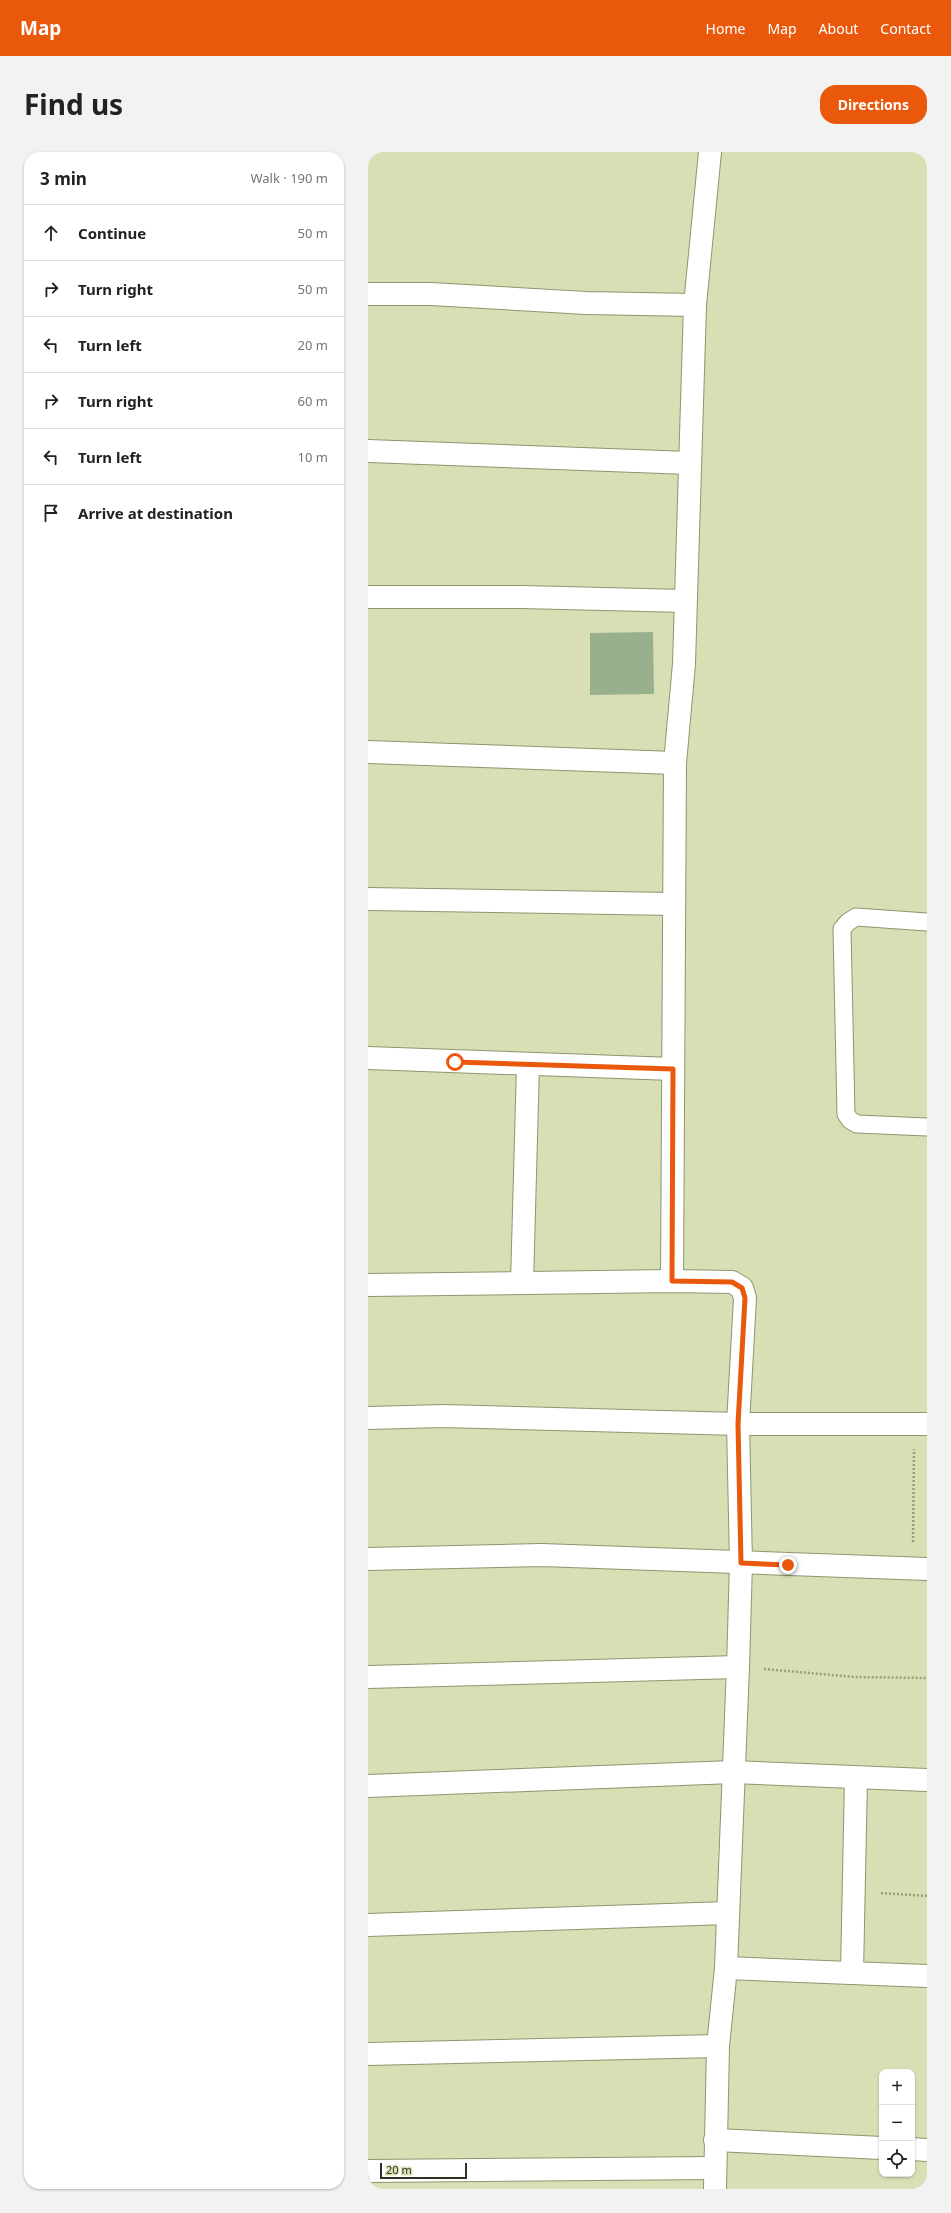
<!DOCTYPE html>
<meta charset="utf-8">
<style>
:root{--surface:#fff;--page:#f2f2f2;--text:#222;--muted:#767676;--line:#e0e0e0;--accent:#ea580c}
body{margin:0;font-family:"Noto Sans",sans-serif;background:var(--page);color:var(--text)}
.controls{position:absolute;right:12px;bottom:12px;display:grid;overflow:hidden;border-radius:8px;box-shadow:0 1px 3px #0004}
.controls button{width:36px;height:36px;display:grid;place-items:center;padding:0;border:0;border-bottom:1px solid var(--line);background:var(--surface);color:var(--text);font:20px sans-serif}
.scale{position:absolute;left:12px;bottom:10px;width:87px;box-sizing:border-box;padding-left:4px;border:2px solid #303221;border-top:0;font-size:11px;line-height:14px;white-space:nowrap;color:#303221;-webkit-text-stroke:3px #d8dfb4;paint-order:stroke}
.stop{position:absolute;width:12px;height:12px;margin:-9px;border:3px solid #ea580c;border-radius:50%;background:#fff}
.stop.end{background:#ea580c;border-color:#fff;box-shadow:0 1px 4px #0008}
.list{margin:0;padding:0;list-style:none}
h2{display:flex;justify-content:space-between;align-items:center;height:52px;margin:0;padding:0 16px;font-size:17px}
h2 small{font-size:13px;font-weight:400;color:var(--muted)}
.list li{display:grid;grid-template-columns:26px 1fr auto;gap:12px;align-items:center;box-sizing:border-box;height:56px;padding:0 16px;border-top:1px solid var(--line)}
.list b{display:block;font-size:15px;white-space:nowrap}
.list em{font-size:13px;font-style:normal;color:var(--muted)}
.icon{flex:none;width:22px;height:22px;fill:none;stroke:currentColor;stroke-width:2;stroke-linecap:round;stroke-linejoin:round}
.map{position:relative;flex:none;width:559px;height:2037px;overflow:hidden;border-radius:16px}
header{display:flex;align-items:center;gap:24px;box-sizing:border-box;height:56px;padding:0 20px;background:var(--accent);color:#fff}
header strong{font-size:19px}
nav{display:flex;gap:22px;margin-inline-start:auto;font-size:14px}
.intro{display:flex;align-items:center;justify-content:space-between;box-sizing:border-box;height:96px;padding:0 24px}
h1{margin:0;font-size:28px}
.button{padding:10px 18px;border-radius:16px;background:var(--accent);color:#fff;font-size:14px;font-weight:700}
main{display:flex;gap:24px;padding:0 24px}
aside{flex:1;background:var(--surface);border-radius:16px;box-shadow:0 1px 3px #0004}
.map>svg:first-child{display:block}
</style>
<header>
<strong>Map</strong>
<nav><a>Home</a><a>Map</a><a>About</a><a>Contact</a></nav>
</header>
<div class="intro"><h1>Find us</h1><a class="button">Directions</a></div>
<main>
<aside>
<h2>3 min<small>Walk · 190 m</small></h2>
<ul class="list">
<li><svg class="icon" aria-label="ahead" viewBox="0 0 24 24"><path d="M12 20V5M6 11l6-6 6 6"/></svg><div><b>Continue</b></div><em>50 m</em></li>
<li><svg class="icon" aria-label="right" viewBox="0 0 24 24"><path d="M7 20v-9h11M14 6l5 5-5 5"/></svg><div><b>Turn right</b></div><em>50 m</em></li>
<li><svg class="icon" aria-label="left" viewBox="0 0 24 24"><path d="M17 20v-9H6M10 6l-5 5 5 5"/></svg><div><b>Turn left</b></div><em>20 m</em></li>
<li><svg class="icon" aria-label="right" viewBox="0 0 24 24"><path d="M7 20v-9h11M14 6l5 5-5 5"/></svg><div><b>Turn right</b></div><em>60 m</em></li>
<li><svg class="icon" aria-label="left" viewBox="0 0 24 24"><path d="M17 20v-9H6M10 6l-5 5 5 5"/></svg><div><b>Turn left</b></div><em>10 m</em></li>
<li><svg class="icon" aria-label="arrive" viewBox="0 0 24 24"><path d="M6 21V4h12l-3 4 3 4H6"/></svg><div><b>Arrive at destination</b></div></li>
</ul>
</aside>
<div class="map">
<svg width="559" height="2037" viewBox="0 0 559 2037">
<rect width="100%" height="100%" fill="#d8dfb4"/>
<!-- building -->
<polygon fill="#99b08d" points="285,480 286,542 222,543 222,481"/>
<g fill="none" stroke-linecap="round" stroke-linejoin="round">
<defs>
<polyline id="service" points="559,770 488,765 480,770 474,777 478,962 482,968 489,972 559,975"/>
<g id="minor">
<polyline points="0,142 63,142 218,151 327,153"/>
<polyline points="0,299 321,311"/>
<polyline points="0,445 154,445 317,449"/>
<polyline points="0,600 307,611 304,1129"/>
<polyline points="307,611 316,512 327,153 342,0"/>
<polyline points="0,747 305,752"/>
<polyline points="0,906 305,917"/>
<polyline points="154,1131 160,913"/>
<polyline points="0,1133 304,1129 364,1130 374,1136 377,1146 370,1272 373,1411 370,1515 358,1816 350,1894 347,2037"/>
<polyline points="0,1266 75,1264 370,1272 559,1272"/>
<polyline points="0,1407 174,1403 559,1417"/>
<polyline points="0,1525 370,1515"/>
<polyline points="0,1634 365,1620 559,1628"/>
<polyline points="0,1773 360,1761"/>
<polyline points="358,1816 559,1824"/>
<polyline points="484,1821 488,1626"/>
<polyline points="0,1902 350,1894"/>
<polyline points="347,1988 514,1996"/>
<polyline points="544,1997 559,1998"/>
<polyline points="0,2019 347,2016"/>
</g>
</defs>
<!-- service casing -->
<use href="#service" stroke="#8f956d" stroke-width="19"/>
<!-- minor casing -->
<use href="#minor" stroke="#8f956d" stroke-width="24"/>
<!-- path -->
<g stroke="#979c7b" stroke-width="2.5" stroke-dasharray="2 2" stroke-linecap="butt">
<polyline points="545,1390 546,1297"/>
<polyline points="396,1517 487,1525 559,1526"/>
<polyline points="513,1741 559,1744"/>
</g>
<!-- service -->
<use href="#service" stroke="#fff" stroke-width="17"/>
<!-- minor -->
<use href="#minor" stroke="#fff" stroke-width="22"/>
</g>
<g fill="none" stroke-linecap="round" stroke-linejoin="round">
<!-- route -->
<polyline stroke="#ea580c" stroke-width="5" points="87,910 305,917 304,1129 364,1130 374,1136 377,1146 370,1272 373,1411 420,1413"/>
</g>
</svg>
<div class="controls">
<button>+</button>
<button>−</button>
<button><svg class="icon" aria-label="locate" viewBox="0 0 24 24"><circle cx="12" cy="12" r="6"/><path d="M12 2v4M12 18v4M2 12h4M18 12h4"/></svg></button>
</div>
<div class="scale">20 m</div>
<div class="stop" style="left:87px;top:910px"></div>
<div class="stop end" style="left:420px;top:1413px"></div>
</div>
</main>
